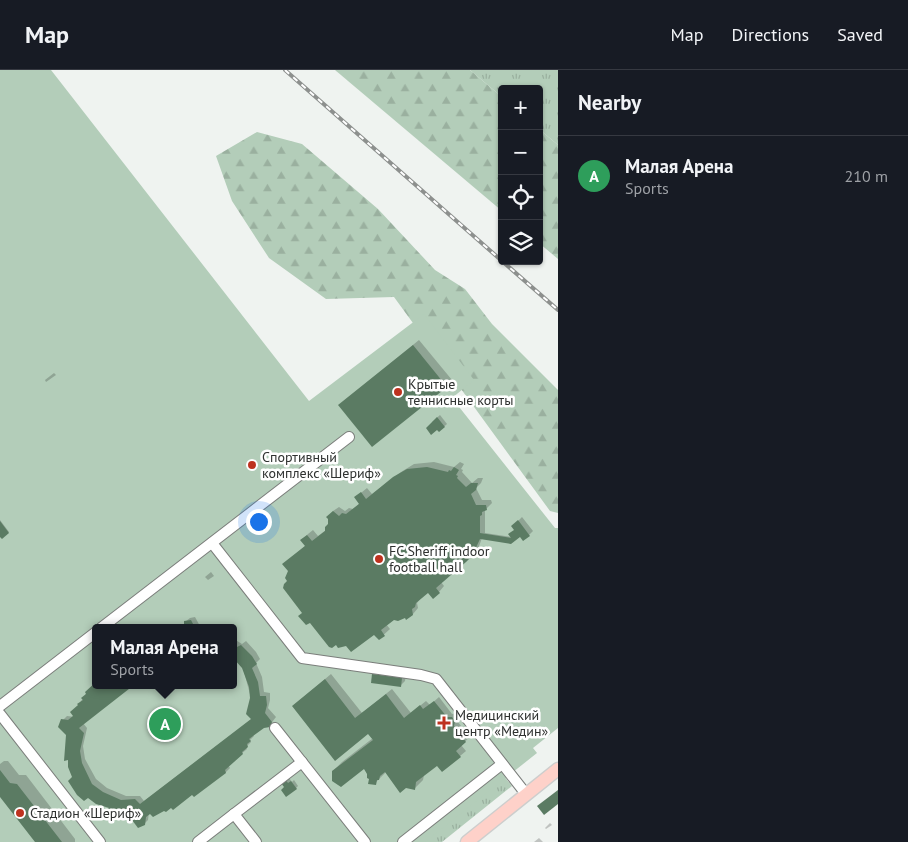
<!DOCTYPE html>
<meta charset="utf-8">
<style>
:root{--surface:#171b24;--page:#242831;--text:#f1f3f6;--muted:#9ea1a6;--line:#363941;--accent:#ea580c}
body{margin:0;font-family:"PT Sans",sans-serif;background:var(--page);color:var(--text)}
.controls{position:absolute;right:15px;top:15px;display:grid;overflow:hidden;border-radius:5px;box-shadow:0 1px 4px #0004}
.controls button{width:45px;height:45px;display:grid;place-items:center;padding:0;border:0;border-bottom:1px solid var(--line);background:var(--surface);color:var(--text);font:25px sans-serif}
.you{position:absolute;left:258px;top:451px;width:18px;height:18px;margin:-12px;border:4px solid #fff;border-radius:50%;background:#1a73e8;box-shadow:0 0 0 8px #1a73e833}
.badge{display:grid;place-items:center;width:32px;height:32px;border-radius:50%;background:var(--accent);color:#fff;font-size:16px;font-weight:700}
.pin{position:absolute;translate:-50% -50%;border:2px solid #fff;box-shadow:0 1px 5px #0006}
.popup{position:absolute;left:92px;top:554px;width:145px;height:65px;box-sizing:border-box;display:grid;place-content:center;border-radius:5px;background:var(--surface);filter:drop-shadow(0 1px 4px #0005);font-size:16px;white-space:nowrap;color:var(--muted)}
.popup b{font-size:19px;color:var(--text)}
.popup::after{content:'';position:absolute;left:50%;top:100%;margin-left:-10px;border:10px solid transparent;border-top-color:var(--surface)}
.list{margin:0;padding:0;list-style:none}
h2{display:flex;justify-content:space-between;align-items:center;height:65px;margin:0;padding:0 20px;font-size:21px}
h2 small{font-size:16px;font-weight:400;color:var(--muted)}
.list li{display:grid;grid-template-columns:32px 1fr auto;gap:15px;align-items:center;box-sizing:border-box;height:80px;padding:0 20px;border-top:1px solid var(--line)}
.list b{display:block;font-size:19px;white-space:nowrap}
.list p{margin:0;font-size:16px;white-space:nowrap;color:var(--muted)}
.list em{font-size:16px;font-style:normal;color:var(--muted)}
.icon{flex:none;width:28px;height:28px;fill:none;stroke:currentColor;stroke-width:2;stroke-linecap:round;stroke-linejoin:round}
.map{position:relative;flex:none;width:558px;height:772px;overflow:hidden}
header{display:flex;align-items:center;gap:30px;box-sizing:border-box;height:70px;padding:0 25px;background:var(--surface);border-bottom:1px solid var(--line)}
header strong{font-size:24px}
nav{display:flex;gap:28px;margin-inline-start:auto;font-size:18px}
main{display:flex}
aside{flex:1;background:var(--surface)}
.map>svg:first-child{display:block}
</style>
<header>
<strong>Map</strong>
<nav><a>Map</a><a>Directions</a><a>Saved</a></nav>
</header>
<main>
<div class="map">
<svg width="558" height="772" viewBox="0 0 558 772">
<defs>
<pattern id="grass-tufts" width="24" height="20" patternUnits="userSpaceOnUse" patternTransform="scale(1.25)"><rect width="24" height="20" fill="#b3cdb9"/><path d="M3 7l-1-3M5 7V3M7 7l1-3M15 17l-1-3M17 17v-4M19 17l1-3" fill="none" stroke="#9ab09f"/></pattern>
<pattern id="forest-firs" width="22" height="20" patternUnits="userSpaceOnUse" patternTransform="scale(1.25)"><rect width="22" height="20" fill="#b3cdb9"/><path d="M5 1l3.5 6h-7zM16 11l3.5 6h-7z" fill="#9ab09f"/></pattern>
</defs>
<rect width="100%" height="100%" fill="#eff3f0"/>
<!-- grass -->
<g fill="url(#grass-tufts)">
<polygon points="470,0 558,0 558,75 539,59 539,19 502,19 502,27"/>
<polygon points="499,700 512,716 442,772 420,772"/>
</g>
<!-- forest -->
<g fill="url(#forest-firs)">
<polygon points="335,0 470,0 502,27 502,141"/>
<polygon points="539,59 558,75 558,189 539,173"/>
<polygon points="257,62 302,74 378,139 435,200 465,219 492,254 558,320 558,443 550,441 394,227 326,229 269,188 232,131 216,86"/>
</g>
<!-- pitch -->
<path fill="#b3cdb9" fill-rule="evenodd" d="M 0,0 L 51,0 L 309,331 L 424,244 L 474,310 L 452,328 L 555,458 L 558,458 L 558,658 L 533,678 L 537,683 L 425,772 L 0,772 ZM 96,558 L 234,558 L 234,615 L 96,615 Z"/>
<!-- shadow -->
<g fill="#0003">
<polygon points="419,270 452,310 446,316 345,330"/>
<polygon points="54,303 56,305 46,312 45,310"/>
<polygon points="440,345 447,354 439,361 432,352"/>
<polygon points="434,392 454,397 460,392 464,394 461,399 463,400 462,402 472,413 478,408 483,408 481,413 476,418 482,430 491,430 492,433 485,440 485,463 512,467 517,452 522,447 533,461 529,465 521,465 511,473 482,468 478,479 466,491 441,512 444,516 439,522 429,521 421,528 417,533 418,538 413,544 393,548 386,554 390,559 379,569 374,563 346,574 303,542 289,510 289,501 284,494 306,475 302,470 308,464 313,460 318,466 326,460 330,454 328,447 333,441 339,437 345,441 349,438 353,439 360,433 356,427 367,418 372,424 401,402 414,394"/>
<polygon points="0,450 9,462 2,467 0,465"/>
<polygon points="211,502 214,506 208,510 205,507"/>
<polygon points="195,547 201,558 182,558 186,555 185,552 190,548"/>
<polygon points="234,569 242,574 246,571 256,582 260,589 256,593 262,607 264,622 270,623 270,630 268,638 276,647 269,656 264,657 253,665 254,666 250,670 251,672 246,677 247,679 228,695 230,698 226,702 194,725 192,723 171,736 149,742 148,750 144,754 111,738 73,707 67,664 63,650 67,646 76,647 79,634 90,618 96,613 83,653 87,658 83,676 85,689 96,709 107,718 126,726 140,726 144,731 252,649 251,628 243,598 234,587"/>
<polygon points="377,600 406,604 405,611 401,615 373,605"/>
<polygon points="331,604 362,643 392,619 411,643 426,631 430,635 439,627 452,644 457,643 459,646 457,651 470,667 461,675 466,681 460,686 437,694 424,705 423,710 414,719 386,702 375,713 364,697 333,701 342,692 373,668 369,662 293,636"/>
<polygon points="4,691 8,691 19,705 26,705 75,769 75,772 36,772 0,725 0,694"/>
<polygon points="289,708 292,712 294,710 298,716 296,718 285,717 282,713"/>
<polygon points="550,753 552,755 546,759 545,758"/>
<polygon points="539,768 543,772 534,772"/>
</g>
<!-- building -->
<g fill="#5b7b63">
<polygon points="413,275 447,317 372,377 338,335"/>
<polygon points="437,347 445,357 439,362 437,360 431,365 426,358"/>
<polygon points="427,397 448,402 449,400 451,401 454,397 459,400 456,405 458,406 457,408 466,417 471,413 478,413 476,420 471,424 476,435 486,435 487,440 482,442 482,445 480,446 480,463 511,468 508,464 514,460 511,456 518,450 530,466 523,471 520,467 511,474 480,469 472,486 466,492 436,518 440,523 433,529 428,523 416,533 415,537 412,539 413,545 406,550 405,548 398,551 394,550 381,560 385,566 379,570 374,565 351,582 346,576 338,578 336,575 332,578 329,577 310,553 306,555 298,546 302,543 283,518 284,514 287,511 285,508 288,501 282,494 305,476 300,470 307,465 312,471 325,461 325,457 328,454 328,449 326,447 333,441 339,446 342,443 346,444 359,434 354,427 361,422 366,429 393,407 407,399"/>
<polygon points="0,451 9,463 2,469 0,467"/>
<polygon points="191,550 195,558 182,558 184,556 184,551"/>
<polygon points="234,575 237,577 241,575 252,586 257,594 252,598 258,612 260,626 266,626 267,635 265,643 272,652 270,657 264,658 249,669 251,671 247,674 248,677 242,682 243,684 225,700 226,703 194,727 192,725 173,740 171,738 166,742 164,741 153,747 150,744 146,747 145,755 138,758 132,750 128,747 118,747 106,741 109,738 96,734 88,728 84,731 77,725 68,711 72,707 68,697 68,690 64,691 66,665 58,657 61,649 68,650 73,646 70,642 78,635 77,634 83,630 81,628 86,624 85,622 96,612 96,615 134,615 79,658 84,663 80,681 82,693 92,714 103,722 121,730 135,729 140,734 251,649 246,644 250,628 249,617 242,598 234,589"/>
<polygon points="372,604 402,608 401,617 371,613"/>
<polygon points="325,609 355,648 386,624 404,648 420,635 423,639 434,631 447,647 452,647 455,651 454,656 466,672 456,681 461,687 442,702 437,696 416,712 415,720 406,718 400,723 385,702 380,706 379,710 377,710 376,715 368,714 369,709 367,708 367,704 364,699 341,717 332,711 332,701 373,670 368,664 335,691 292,636"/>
<polygon points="0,700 10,713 17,714 62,772 35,772 0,727"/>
<polygon points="285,709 288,713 291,711 297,719 286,727 281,720 284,717 281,713"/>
<polygon points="558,720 558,734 544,745 537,736"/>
</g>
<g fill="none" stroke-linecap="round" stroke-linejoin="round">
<defs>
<g id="minor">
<polyline points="212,473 302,588 421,605 436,609 526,724"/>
<polyline points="101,558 349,367"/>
<polyline points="0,636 96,562"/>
<polyline points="0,644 100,772"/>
<polyline points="275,658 365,772"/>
<polyline points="198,772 234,744"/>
<polyline points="256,772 234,744 302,692"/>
<polyline points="403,772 502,694"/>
</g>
<polyline id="major" points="467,772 558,699"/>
</defs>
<!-- minor casing -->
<use href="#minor" stroke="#7b7e7b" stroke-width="12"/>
<!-- major casing -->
<use href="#major" stroke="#cdcecd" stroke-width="15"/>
<!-- minor -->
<use href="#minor" stroke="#fff" stroke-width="10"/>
<!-- major -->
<use href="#major" stroke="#fed1c9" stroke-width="12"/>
<defs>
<g id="rail">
<polyline points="285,0 502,191"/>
<polyline points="502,191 558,240"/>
</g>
</defs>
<!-- rail casing -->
<use href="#rail" stroke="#8d908e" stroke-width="4"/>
<!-- rail -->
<use href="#rail" stroke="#fff" stroke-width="2" stroke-dasharray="5.5" stroke-linecap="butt"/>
</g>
<!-- markers -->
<g fill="#be321f" stroke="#fff" stroke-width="2">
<circle cx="398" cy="322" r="5"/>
<circle cx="252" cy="395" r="5"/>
<circle cx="379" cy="489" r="5"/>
<path d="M441.5 645.5h5v5h5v5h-5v5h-5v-5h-5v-5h5z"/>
<circle cx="20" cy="743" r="5"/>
</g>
<g text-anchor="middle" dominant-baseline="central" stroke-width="5" stroke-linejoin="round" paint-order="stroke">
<!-- poi labels -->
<g font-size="14" fill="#2f3130" stroke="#fff" text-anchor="start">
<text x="408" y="314">Крытые<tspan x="408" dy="16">теннисные корты</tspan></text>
<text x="262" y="387">Спортивный<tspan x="262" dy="16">комплекс «Шериф»</tspan></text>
<text x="389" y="481">FC Sheriff indoor<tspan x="389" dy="16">football hall</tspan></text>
<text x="455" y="645">Медицинский<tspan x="455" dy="16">центр «Медин»</tspan></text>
<text x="30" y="743">Стадион «Шериф»</text>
</g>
</g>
</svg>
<div class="controls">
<button>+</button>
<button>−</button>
<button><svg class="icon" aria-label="locate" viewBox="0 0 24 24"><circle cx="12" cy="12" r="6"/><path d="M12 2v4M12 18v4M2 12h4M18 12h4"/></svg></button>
<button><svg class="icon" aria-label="layers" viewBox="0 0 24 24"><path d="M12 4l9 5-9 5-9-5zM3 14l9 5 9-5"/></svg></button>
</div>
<div class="you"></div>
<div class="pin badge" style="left:165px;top:654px;background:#2e9e5b">A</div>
<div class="popup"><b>Малая Арена</b>Sports</div>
</div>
<aside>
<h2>Nearby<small></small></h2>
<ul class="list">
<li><span class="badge" style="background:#2e9e5b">A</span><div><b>Малая Арена</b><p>Sports</p></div><em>210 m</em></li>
</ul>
</aside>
</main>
